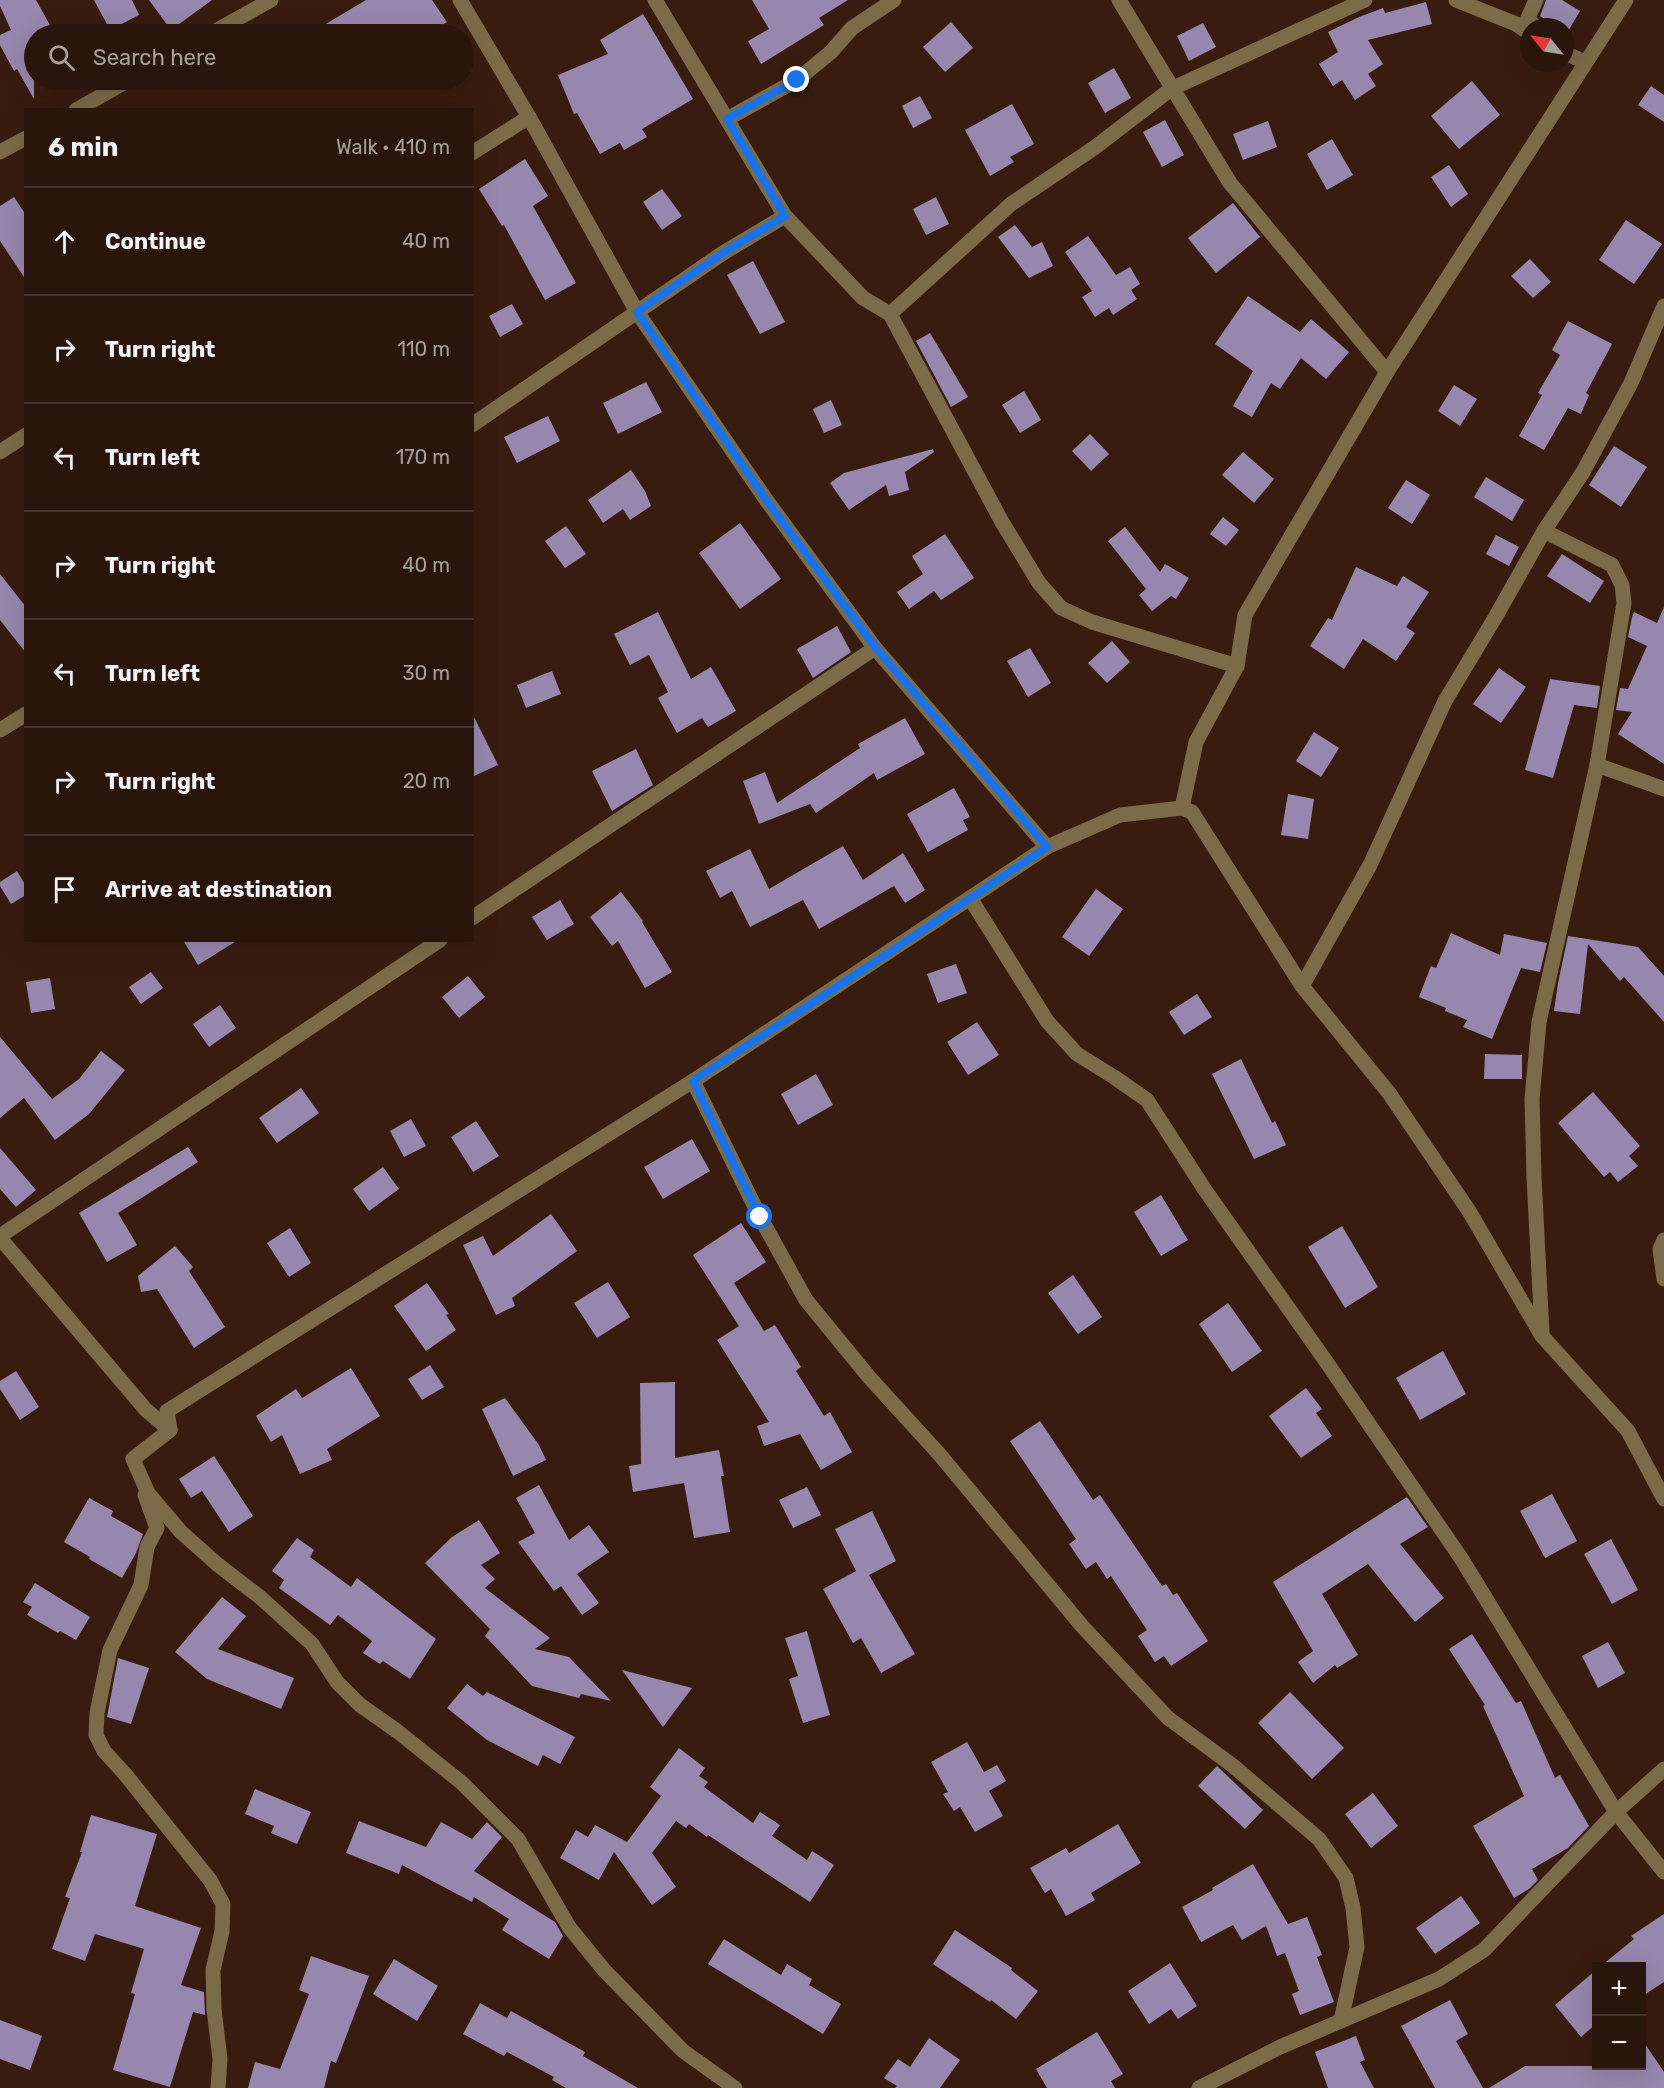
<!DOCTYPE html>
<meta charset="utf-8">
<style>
:root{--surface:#2a150c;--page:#321e15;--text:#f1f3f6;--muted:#a59f9d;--line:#46342d}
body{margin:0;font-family:Rubik,sans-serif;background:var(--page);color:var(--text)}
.controls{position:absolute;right:18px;bottom:18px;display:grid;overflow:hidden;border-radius:0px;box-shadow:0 6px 24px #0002}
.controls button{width:54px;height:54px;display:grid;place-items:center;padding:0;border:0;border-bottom:2px solid var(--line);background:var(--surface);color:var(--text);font:30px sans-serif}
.compass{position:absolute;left:1520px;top:18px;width:54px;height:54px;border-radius:50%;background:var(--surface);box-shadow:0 6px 24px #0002;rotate:300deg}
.stop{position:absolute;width:18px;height:18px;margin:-14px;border:4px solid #1a73e8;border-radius:50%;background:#fff}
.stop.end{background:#1a73e8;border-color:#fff;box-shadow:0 2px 6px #0008}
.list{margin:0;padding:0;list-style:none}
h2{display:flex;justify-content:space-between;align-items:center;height:78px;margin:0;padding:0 24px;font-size:26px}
h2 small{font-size:20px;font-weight:400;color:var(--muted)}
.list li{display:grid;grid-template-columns:39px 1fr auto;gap:18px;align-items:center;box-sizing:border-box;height:108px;padding:0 24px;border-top:2px solid var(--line)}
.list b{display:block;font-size:22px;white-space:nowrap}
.list em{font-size:20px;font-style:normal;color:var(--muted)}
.icon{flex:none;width:33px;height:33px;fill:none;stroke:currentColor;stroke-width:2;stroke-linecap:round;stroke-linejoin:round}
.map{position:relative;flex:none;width:1664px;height:2088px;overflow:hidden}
.search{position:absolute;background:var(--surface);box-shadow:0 6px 24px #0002;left:24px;top:24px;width:450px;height:66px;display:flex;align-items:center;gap:15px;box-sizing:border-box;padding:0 21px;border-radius:33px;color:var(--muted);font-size:22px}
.panel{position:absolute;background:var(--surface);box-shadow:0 6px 24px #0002;left:24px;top:108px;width:450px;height:834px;border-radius:0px}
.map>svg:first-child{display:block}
</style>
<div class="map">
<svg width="1664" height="2088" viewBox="0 0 1664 2088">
<rect width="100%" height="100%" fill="#381c10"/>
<!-- building -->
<g fill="#9787ae">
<polygon points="0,0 36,0 55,34 34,34 34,99 17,69 14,71 0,45 0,35 11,30 0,6"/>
<polygon points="94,0 132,0 139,15 110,30"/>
<polygon points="149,0 212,0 171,30"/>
<polygon points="366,0 432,0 447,22 427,34 309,34"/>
<polygon points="752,0 848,0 819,18 824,25 761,64 748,41 769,29"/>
<polygon points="1546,0 1562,0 1580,11 1567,33 1565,27 1558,27 1540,16"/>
<polygon points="1426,2 1432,24 1368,40 1383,64 1368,74 1376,86 1355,100 1342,80 1333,86 1319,64 1338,52 1328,32 1359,17 1383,8 1385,13"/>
<polygon points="643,14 693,99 642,129 647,137 624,150 620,143 600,154 577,113 574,114 558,75 608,54 600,40"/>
<polygon points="951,22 973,48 945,72 923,47"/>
<polygon points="1203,23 1216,47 1189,61 1177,36"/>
<polygon points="1114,68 1131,98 1105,113 1088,83"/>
<polygon points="1472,81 1500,115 1459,149 1431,116"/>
<polygon points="1651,86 1664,95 1664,122 1638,105"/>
<polygon points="920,96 932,118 913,128 902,106"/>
<polygon points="1012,104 1034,144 1010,157 1014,162 990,176 965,130"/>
<polygon points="1165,120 1184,155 1162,167 1143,132"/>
<polygon points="1268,121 1277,147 1243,160 1233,134"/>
<polygon points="1332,139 1353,175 1327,190 1307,154"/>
<polygon points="525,159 548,196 533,206 576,283 545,300 504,225 502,226 479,189"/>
<polygon points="1449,165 1468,194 1451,207 1431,177"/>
<polygon points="662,189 682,216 662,230 643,202"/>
<polygon points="14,197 26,215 26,280 0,241 0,206"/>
<polygon points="936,197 949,224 926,235 913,209"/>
<polygon points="1233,203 1260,237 1216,273 1188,238"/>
<polygon points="1626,220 1662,244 1634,284 1599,260"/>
<polygon points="1015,225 1032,247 1042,242 1053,266 1029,278 998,237"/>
<polygon points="1088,236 1116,275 1130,267 1140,284 1131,290 1137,299 1113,315 1109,308 1095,317 1082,297 1092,291 1065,252"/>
<polygon points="1530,259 1551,282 1533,298 1511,276"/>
<polygon points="753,261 785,322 760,334 727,275"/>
<polygon points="1248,296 1300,332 1311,319 1349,352 1326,379 1301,358 1280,389 1271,383 1252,417 1233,406 1253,371 1215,344"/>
<polygon points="512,304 523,324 500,337 489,316"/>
<polygon points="1568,321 1612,344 1586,393 1589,395 1581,414 1568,408 1544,450 1519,436 1542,395 1538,393 1560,355 1552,350"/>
<polygon points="930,333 968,397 951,407 916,341"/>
<polygon points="646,382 662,412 618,434 603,403"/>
<polygon points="1454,385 1477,399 1460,426 1438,411"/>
<polygon points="1024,391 1041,420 1020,433 1002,405"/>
<polygon points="831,400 842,425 824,433 813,409"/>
<polygon points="548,416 560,441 517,463 504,437"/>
<polygon points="1090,434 1109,454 1091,471 1072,451"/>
<polygon points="1614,446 1647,467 1621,507 1589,485"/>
<polygon points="933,449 934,452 905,472 909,490 889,496 886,485 849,510 830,483 844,473"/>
<polygon points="1243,452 1274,479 1254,503 1222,475"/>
<polygon points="631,470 645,491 651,506 630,520 623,509 603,523 588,500"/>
<polygon points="1486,477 1524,500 1512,521 1474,497"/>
<polygon points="1406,480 1430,495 1412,524 1388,508"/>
<polygon points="1223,517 1239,530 1226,546 1210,534"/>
<polygon points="740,523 781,579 740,609 699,553"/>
<polygon points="566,526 586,554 565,568 545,541"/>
<polygon points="1125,527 1160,572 1165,564 1189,578 1176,599 1171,596 1152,611 1139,595 1146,589 1108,541"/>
<polygon points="945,534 974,578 941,600 934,591 909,609 897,592 923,574 912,556"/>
<polygon points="1496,535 1519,547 1509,566 1486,554"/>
<polygon points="1562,554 1604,581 1590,603 1547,576"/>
<polygon points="1356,567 1397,586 1403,576 1429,592 1406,627 1415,633 1396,661 1363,639 1344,669 1310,646 1328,618 1332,620"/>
<polygon points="0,574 26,607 26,653 0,620"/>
<polygon points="1664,607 1664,764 1618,734 1632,712 1616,710 1620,688 1628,689 1647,646 1628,637 1632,617 1634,612 1657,623"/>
<polygon points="658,612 691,679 711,667 736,711 708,727 702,718 677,733 658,698 668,692 649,655 630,665 614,634"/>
<polygon points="837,626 851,652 813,678 797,649"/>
<polygon points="1112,641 1130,662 1107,683 1088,663"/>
<polygon points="1030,648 1051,683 1028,697 1007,661"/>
<polygon points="1499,668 1526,687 1501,723 1473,704"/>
<polygon points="552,671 561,694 526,708 517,685"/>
<polygon points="1550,679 1600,686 1597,708 1574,705 1553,778 1525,770"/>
<polygon points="472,713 498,765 472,777"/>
<polygon points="905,718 925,754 877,780 874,773 816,813 810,804 759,824 743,781 765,772 777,803 860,748 858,744"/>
<polygon points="1314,732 1339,748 1321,777 1296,761"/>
<polygon points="636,749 653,785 612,811 592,771"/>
<polygon points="954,788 970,817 963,820 968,830 928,852 907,814"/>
<polygon points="1288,794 1314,799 1308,839 1281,835"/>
<polygon points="843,846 863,880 903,853 925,890 905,903 894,886 819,929 803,900 750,927 732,891 720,898 706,871 750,849 769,889"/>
<polygon points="17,871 26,886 26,895 11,904 0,886 0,882"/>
<polygon points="1096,889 1123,909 1089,956 1062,937"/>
<polygon points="621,892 643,921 642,922 672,972 645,988 618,941 612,946 590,917"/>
<polygon points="560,900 574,924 547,940 532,917"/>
<polygon points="1451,933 1500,955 1504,934 1547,943 1540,972 1521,968 1492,1039 1463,1027 1467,1020 1445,1011 1446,1008 1419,997 1431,966 1436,968"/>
<polygon points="1568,936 1638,947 1664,976 1664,1022 1624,977 1620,981 1588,944 1580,1014 1554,1011 1558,983"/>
<polygon points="183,940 238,940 198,965"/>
<polygon points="956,964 967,993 938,1003 927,974"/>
<polygon points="151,972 163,988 141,1004 129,987"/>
<polygon points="468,976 485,997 459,1018 442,997"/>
<polygon points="50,978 55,1009 31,1013 26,982"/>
<polygon points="1197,994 1212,1017 1184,1035 1169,1012"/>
<polygon points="220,1005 236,1028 209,1047 193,1024"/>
<polygon points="977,1022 999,1055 968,1075 947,1042"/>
<polygon points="0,1037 52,1099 79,1079 101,1051 125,1070 89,1114 55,1140 24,1098 0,1118"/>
<polygon points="1485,1054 1522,1055 1522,1079 1484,1079"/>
<polygon points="1241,1059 1272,1123 1275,1121 1286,1145 1254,1159 1212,1074"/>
<polygon points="816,1074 833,1105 798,1125 781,1094"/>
<polygon points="301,1088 319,1113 277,1143 259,1118"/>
<polygon points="1593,1092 1640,1146 1629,1156 1638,1166 1618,1182 1610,1172 1604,1177 1558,1123"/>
<polygon points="411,1119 426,1146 404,1157 390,1131"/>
<polygon points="476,1121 499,1156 473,1172 451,1137"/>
<polygon points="692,1139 710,1171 663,1199 644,1167"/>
<polygon points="188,1147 198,1162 118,1213 137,1245 107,1262 79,1213"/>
<polygon points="0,1148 36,1190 16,1207 0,1189"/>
<polygon points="383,1167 399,1189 369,1211 353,1189"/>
<polygon points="1161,1195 1188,1240 1161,1256 1134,1212"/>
<polygon points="551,1214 577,1251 512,1298 515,1306 496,1315 463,1245 483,1236 493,1256"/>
<polygon points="741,1223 766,1262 734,1283 764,1331 775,1325 801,1367 796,1371 824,1416 830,1412 852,1452 821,1470 800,1434 764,1446 757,1426 769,1422 717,1340 739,1326 693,1255"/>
<polygon points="1342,1226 1378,1287 1345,1308 1308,1247"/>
<polygon points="290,1228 311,1263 289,1277 267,1243"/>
<polygon points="175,1246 193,1267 189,1271 225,1327 194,1348 157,1289 141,1292 138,1276"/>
<polygon points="1073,1275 1102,1317 1078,1334 1048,1293"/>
<polygon points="608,1282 630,1317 597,1338 574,1303"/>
<polygon points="427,1283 449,1314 446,1315 456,1330 426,1351 394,1306"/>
<polygon points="1228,1303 1262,1351 1232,1372 1199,1324"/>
<polygon points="1443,1351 1466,1394 1420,1420 1396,1378"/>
<polygon points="430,1365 444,1387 422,1400 408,1379"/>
<polygon points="351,1368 380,1416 327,1449 332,1460 300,1474 282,1435 271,1442 256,1416 296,1389 302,1398"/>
<polygon points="16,1371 39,1407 20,1420 0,1389 0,1381"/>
<polygon points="675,1382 675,1458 719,1450 724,1476 721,1476 730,1532 694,1538 684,1483 633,1492 629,1466 641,1464 640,1383"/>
<polygon points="1306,1388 1322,1409 1316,1413 1332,1436 1301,1458 1269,1416"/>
<polygon points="505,1398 539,1445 546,1460 513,1476 482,1409"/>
<polygon points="1040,1421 1093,1500 1100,1495 1162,1586 1166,1584 1173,1595 1177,1593 1208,1641 1171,1666 1164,1656 1155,1662 1138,1636 1147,1630 1111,1576 1107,1579 1096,1562 1086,1569 1069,1544 1076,1539 1010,1441"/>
<polygon points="214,1456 253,1516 229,1532 202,1491 191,1498 179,1479"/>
<polygon points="539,1485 569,1540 589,1525 609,1552 577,1574 599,1603 582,1615 561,1586 554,1591 518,1542 535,1533 516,1498"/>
<polygon points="807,1487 821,1515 793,1528 779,1500"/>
<polygon points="1552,1494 1577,1541 1545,1558 1520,1511"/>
<polygon points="1407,1497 1428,1527 1400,1544 1444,1598 1415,1622 1368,1564 1322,1594 1358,1655 1337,1668 1335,1665 1313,1683 1298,1662 1313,1651 1273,1582"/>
<polygon points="89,1498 113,1511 111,1516 143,1534 136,1553 122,1578 89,1559 90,1557 64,1542"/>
<polygon points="872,1511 896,1561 869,1575 915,1654 881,1673 861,1638 853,1643 823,1589 856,1571 835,1529"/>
<polygon points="479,1520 500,1553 481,1565 495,1579 485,1588 550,1638 535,1649 569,1657 611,1701 581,1694 579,1698 532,1686 485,1636 490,1629 425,1563 452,1537"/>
<polygon points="297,1538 314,1550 310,1557 351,1587 357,1578 436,1639 410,1679 383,1661 380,1664 363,1653 372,1641 338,1615 330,1625 279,1588 284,1580 272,1571"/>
<polygon points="1611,1539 1638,1590 1612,1604 1584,1554"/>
<polygon points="35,1583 90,1617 76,1640 60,1631 58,1633 27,1615 32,1607 23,1602"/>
<polygon points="222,1597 246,1616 218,1649 294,1678 281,1709 207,1679 175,1652"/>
<polygon points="807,1631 830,1715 803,1723 789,1679 798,1676 785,1638"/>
<polygon points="1472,1634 1516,1703 1521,1701 1555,1778 1560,1775 1589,1826 1568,1848 1532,1869 1538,1880 1529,1889 1514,1898 1473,1826 1524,1796 1483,1706 1485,1705 1449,1649"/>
<polygon points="1608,1642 1625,1673 1598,1688 1582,1656"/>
<polygon points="118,1658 149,1668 131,1724 107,1717"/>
<polygon points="622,1670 692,1688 663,1727"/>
<polygon points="467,1684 483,1696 487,1692 575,1737 560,1764 543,1755 538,1766 487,1740 447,1708"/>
<polygon points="1290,1692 1344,1748 1312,1779 1258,1723"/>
<polygon points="967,1742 984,1772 997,1765 1006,1781 989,1791 1003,1816 975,1832 960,1807 954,1811 943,1794 948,1792 931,1762"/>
<polygon points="679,1748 705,1768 699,1776 708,1782 704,1787 753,1823 760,1812 780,1825 772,1836 807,1860 812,1851 834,1865 810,1902 708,1835 707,1837 689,1824 686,1828 676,1821 652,1853 676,1887 652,1905 614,1852 599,1880 560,1858 576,1830 588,1837 595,1825 627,1842 661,1796 650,1787"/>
<polygon points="1217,1766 1263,1810 1245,1829 1198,1786"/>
<polygon points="255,1789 311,1812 297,1844 271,1833 274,1826 245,1814"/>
<polygon points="1373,1793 1398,1826 1371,1848 1345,1814"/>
<polygon points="91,1815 157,1834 135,1906 201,1928 181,1985 204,1992 205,2015 193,2012 170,2087 113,2070 135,1994 131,1993 144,1949 95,1934 85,1961 52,1949 70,1898 65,1897 82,1852 80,1852"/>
<polygon points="359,1821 426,1847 441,1822 472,1839 487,1822 502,1837 474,1871 555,1922 563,1936 549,1959 502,1930 509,1919 474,1897 472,1902 402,1865 399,1874 346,1853"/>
<polygon points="1118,1824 1141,1863 1091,1893 1095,1900 1066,1916 1051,1889 1045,1893 1030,1868 1066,1848 1069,1853"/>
<polygon points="1253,1864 1288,1924 1307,1917 1322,1955 1317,1957 1334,2002 1300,2015 1292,1994 1299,1991 1285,1953 1277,1956 1266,1926 1242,1940 1233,1925 1201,1942 1182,1907 1213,1890 1212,1888"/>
<polygon points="1461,1896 1480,1923 1435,1954 1416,1928"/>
<polygon points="1664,1914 1664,1982 1641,1997 1641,1966 1601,1966 1634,1939 1631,1936"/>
<polygon points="955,1930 1012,1968 1011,1970 1038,1991 1016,2019 991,2000 990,2002 933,1964"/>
<polygon points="724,1939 781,1975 787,1964 812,1979 809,1985 841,2004 823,2034 708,1964"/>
<polygon points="311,1956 369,1976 336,2063 331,2061 324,2088 248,2088 255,2062 280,2069 309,1994 299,1990"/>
<polygon points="394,1959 438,1986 417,2021 373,1994"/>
<polygon points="1170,1963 1197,2006 1178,2019 1171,2009 1149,2024 1128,1991"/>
<polygon points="1596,1970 1596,2024 1581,2037 1555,2005"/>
<polygon points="1450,2000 1468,2034 1456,2041 1483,2088 1435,2088 1401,2026"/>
<polygon points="480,2003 507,2018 511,2011 585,2052 583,2056 638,2088 566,2088 552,2080 554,2077 507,2052 504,2056 463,2034"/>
<polygon points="0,2020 42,2036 30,2070 0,2059"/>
<polygon points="1097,2032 1123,2074 1111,2081 1115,2088 1047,2088 1036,2069"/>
<polygon points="1356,2036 1365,2060 1360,2062 1374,2088 1328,2088 1315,2052"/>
<polygon points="929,2038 960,2060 940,2088 895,2088 897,2086 884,2078 898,2059 910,2067"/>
<polygon points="1641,2038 1664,2072 1664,2088 1489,2088 1525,2066 1641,2066"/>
</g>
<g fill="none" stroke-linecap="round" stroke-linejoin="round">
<!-- street -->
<g stroke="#7b6b48" stroke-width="15">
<polyline points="460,0 529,117 637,312 767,501 875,648 1047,847"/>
<polyline points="655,0 785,216 863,298 890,314 1002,522 1039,583 1061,608 1092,622 1237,666"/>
<polyline points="1119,0 1230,183 1387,372"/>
<polyline points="1456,0 1516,24 1529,33"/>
<polyline points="1536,0 1527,20 1537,27"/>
<polyline points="210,34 271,0"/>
<polyline points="1565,53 1585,62"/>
<polyline points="76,110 129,80"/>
<polyline points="727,119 797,80 831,52 852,28 894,0"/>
<polyline points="0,152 26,138"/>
<polyline points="472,153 529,117"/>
<polyline points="890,314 1011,204 1094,148 1171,89 1365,0"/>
<polyline points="472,425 723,253 785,216"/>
<polyline points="0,452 26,435"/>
<polyline points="0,730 26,714"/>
<polyline points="1597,765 1664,789"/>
<polyline points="1182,808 1196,742 1237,666 1245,615 1387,372 1626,0"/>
<polyline points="970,898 1047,1021 1077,1054 1114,1077 1147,1100 1205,1190 1325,1360 1461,1558 1616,1812 1664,1872"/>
<polyline points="472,918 875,648"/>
<polyline points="1302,986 1370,865 1445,701 1496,616 1544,531 1583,472 1631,383 1664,306"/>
<polyline points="693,1081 760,1217 806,1300 869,1377 940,1455 1082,1626 1168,1718 1232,1765 1319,1839 1346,1878 1353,1908 1357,1947 1341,2021"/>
<polyline points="0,1236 440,940"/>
<polyline points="0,1238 146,1410 170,1430"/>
<polyline points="1664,1240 1660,1249 1664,1279"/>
<polyline points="1542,1333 1534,1177 1532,1099 1539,1022 1597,765 1624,603 1622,585 1612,565 1544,531"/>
<polyline points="170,1430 167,1411 693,1081 1047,847 1120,815 1182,808 1192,812 1302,986 1389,1093 1469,1211 1542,1336 1628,1431 1664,1499"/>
<polyline points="170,1430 133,1459 148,1493 181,1532 217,1564 261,1598 312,1644 337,1682 360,1705 397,1731 462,1783 518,1839 569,1927 604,1970 683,2051 735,2088"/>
<polyline points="145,1495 157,1528 147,1547 141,1585 110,1650 97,1713 96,1735 104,1751 125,1774 210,1880 223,1904 222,1931 213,1970 214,2009 220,2059 218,2088"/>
<polyline points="1199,2088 1280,2047 1439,1979 1484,1950 1616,1812 1664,1769"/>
</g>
</g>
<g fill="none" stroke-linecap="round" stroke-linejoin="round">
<!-- route -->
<polyline stroke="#1a73e8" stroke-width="8" points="760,1217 693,1081 881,958 1047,847 876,648 767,501 637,312 723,253 785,216 727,119 797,80"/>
</g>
</svg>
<div class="controls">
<button>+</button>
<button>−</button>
</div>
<svg class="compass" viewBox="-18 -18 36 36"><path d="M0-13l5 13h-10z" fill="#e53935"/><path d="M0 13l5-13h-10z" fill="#a59f9d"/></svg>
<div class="stop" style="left:760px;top:1217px"></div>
<div class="stop end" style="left:797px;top:80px"></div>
<div class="search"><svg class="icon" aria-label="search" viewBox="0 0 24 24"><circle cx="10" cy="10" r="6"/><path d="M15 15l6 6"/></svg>Search here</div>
<section class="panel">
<h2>6 min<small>Walk · 410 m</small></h2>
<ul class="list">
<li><svg class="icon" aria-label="ahead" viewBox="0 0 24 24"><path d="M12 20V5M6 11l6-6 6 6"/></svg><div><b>Continue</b></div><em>40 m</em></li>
<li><svg class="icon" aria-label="right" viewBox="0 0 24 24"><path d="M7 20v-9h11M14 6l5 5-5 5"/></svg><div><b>Turn right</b></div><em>110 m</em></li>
<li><svg class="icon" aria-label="left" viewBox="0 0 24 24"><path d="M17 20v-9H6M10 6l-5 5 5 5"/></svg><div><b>Turn left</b></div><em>170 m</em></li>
<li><svg class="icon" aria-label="right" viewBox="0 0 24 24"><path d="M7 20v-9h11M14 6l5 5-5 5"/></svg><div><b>Turn right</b></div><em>40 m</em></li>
<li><svg class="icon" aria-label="left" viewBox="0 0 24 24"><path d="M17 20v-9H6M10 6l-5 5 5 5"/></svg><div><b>Turn left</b></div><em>30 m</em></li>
<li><svg class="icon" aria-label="right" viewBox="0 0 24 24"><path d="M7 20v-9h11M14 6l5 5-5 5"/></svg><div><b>Turn right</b></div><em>20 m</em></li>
<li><svg class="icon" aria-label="arrive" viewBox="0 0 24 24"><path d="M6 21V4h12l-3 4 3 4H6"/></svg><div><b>Arrive at destination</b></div></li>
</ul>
</section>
</div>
